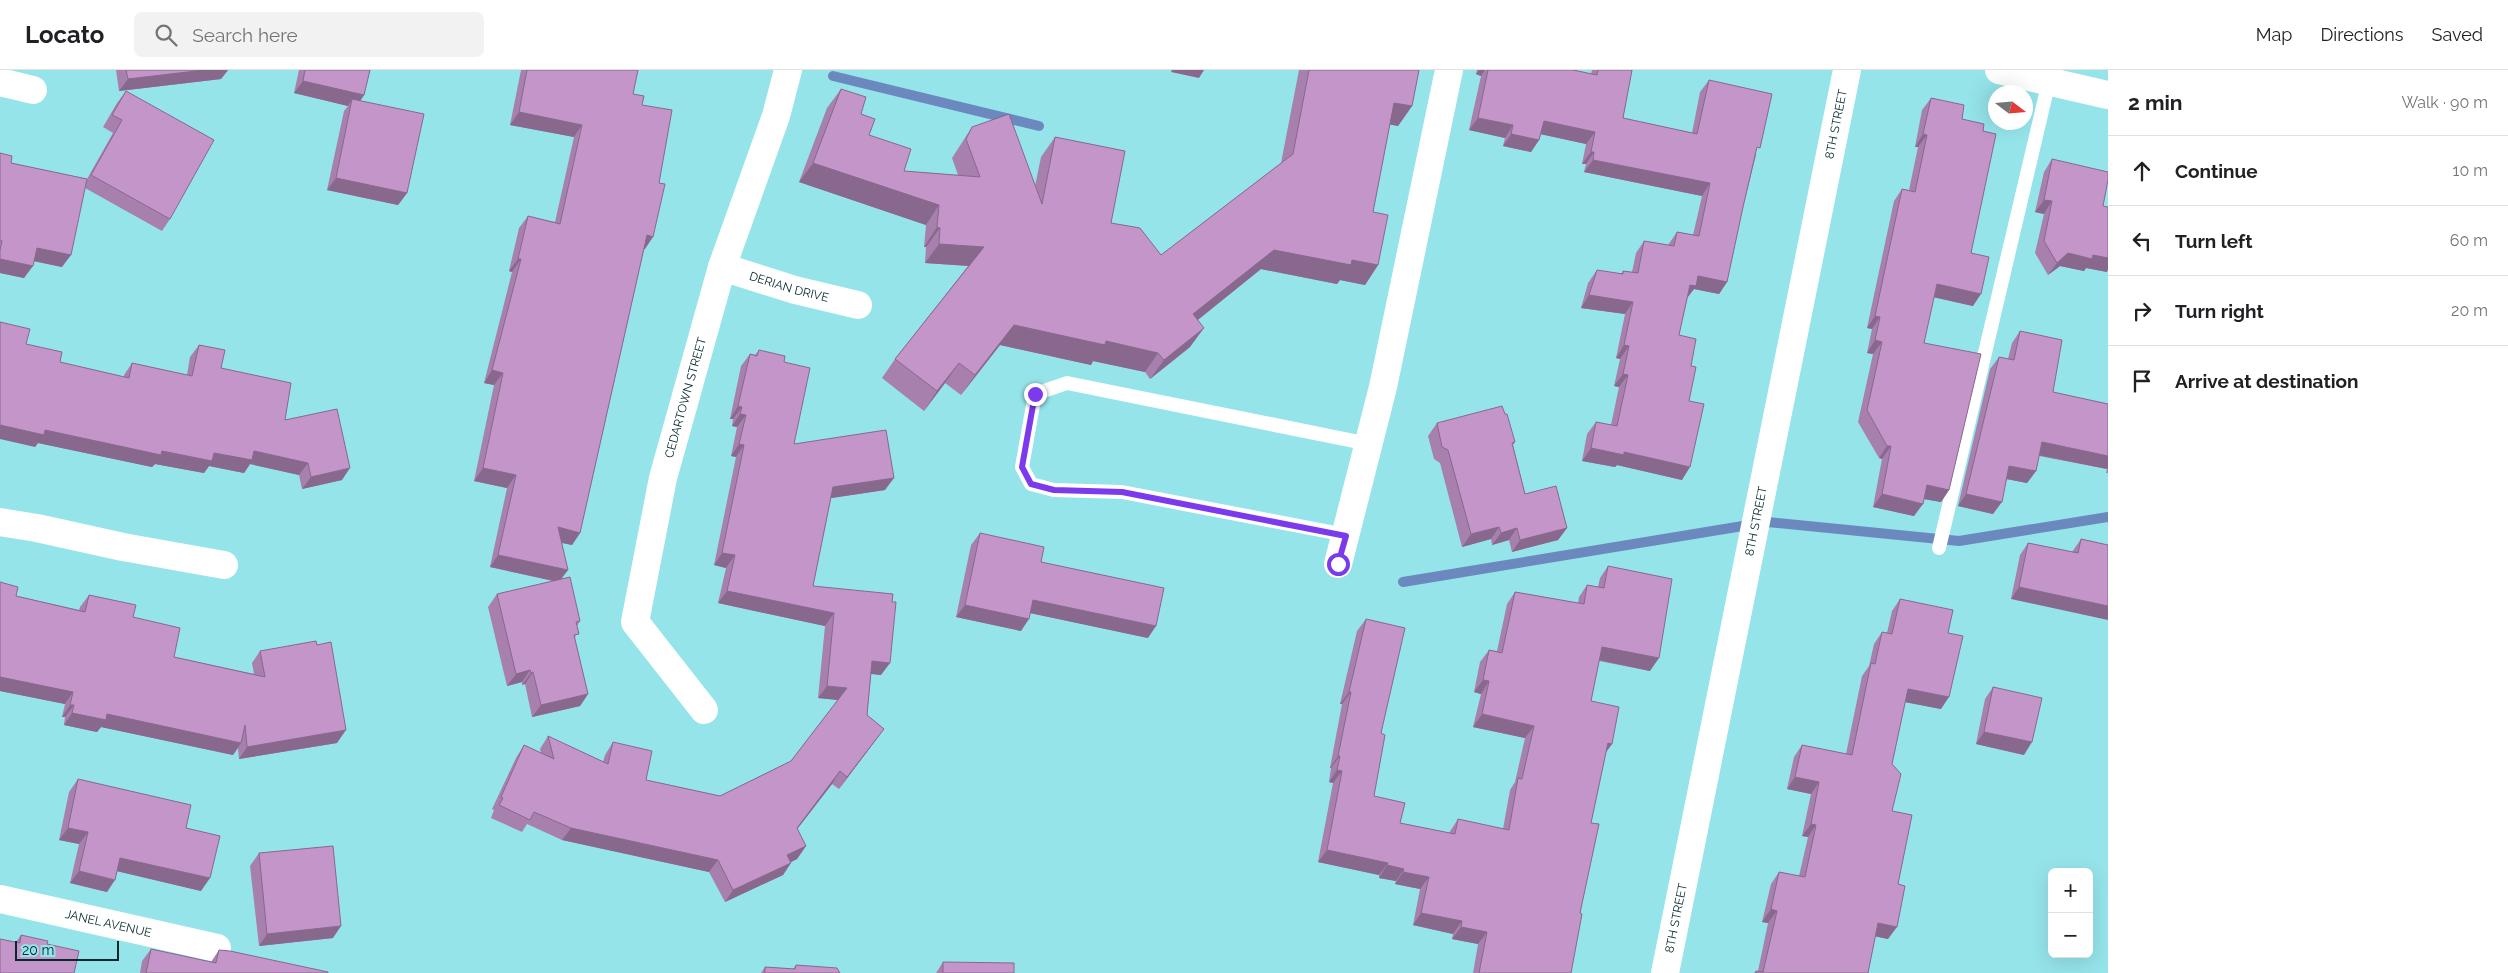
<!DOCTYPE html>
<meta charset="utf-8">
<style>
:root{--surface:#fff;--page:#f2f2f2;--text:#202124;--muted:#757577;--line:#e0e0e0}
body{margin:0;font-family:Raleway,sans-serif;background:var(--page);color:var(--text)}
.controls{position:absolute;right:15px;bottom:15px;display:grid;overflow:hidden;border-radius:8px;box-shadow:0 5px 20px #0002}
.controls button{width:45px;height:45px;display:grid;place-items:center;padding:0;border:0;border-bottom:1px solid var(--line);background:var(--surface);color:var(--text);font:25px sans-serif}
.compass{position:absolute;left:1988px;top:15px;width:45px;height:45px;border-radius:50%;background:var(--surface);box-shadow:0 5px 20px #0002;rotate:106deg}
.scale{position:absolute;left:15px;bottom:12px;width:104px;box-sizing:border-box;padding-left:5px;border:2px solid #05282b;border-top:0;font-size:14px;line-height:18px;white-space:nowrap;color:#05282b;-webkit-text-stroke:4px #95e4ea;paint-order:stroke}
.stop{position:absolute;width:15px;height:15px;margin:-11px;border:4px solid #7c3aed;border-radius:50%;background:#fff}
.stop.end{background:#7c3aed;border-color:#fff;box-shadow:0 1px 5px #0008}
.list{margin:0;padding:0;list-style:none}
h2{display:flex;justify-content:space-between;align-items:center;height:65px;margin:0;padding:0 20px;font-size:21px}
h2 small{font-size:16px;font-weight:400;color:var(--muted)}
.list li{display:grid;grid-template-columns:32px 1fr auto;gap:15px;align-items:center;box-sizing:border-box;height:70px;padding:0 20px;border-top:1px solid var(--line)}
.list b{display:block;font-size:19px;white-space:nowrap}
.list em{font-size:16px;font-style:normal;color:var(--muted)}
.icon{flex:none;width:28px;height:28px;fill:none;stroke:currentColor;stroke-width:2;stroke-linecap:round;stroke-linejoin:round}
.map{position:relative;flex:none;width:2108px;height:903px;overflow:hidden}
header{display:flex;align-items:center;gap:30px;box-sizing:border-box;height:70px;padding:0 25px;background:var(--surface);border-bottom:1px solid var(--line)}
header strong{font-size:24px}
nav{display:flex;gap:28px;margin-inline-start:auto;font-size:18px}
.search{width:350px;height:45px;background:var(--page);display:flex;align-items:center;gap:12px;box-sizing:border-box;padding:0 18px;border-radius:8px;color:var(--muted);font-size:19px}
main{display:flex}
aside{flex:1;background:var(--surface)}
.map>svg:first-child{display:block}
</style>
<header>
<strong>Locato</strong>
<div class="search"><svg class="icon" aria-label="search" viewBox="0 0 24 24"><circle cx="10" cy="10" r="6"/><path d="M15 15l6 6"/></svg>Search here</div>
<nav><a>Map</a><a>Directions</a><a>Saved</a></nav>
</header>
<main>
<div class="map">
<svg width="2108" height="903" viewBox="0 0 2108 903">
<rect width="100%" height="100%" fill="#95e4ea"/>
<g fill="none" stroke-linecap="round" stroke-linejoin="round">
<!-- stream -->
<g stroke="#6c89bf" stroke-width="10">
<polyline points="833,6 1039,56"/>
<polyline points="1403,512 1767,452 1959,471 2108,447"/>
</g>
<!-- service -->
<g stroke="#fff" stroke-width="14">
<polyline points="1346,465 1122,422 1054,420 1031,414 1022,397 1035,324 1067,313 1369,374"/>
<polyline points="1939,478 2049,11"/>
</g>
<!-- minor -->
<g stroke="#fff" stroke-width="28">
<polyline points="0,12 33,20"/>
<path id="s1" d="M 722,197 L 795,220 L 858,235"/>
<polyline points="0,452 37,458 123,477 224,495"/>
<polyline points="1338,494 1383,317 1449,0"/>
<path id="s2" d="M 704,640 L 635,552 L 663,408 L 722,197 L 776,46 L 788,0"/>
<path id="s3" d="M 0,829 L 217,878"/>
<path id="s4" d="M 1665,903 L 1847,0"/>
</g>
<!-- tertiary -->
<polyline stroke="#fff" stroke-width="28" points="1999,0 2108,25"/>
</g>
<!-- wall -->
<g fill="#a880ad">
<polygon points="116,0 228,0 221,9 119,21"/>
<polygon points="299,0 370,0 364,25 360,31 407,123 398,135 327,120 344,41 348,36 294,23"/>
<polygon points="521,0 638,0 633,24 642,35 645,179 644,179 580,463 572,475 562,473 562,509 580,551 577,556 575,569 588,624 580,636 532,647 525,614 522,615 522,612 507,616 488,537 497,524 553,511 490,497 507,418 474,411 494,315 484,313 512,202 509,201 519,158 528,146 555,152 574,67 510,55"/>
<polygon points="1299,0 1419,0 1412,36 1398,56 1390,54 1373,142 1378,195 1365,215 1340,210 1337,214 1261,199 1198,250 1190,277 1150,309 1145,302 1093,291 1091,295 1000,275 961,325 945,313 924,341 882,308 895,289 968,196 925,193 926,177 924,177 926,155 799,112 827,38 841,19 861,44 869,65 904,101 958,105 952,88 972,57 1035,116 1041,87 1055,67 1111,153 1161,185 1281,93"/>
<polygon points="1477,0 1573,0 1591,4 1592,0 1632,0 1623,48 1692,63 1700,22 1709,10 1756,85 1743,137 1727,212 1719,224 1694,219 1687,228 1679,265 1691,296 1689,331 1682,410 1617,395 1615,397 1582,391 1587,364 1596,352 1611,355 1619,317 1614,316 1620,289 1616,288 1625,244 1581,238 1588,213 1597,200 1621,204 1623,201 1632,202 1636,183 1644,171 1668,175 1677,162 1693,165 1702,126 1584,102 1586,94 1582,94 1586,74 1541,64 1539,70 1531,82 1503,76 1505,68 1469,60 1481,6 1476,4"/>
<polygon points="126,21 170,149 162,161 85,118 62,197 34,191 24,208 0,203 0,83 11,93 87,109 113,63 103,57 117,33"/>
<polygon points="1931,28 1962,49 1983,61 1971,183 1973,236 1934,227 1924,273 1949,420 1941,432 1924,429 1914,446 1873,437 1882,389 1879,388 1858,352 1873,284 1867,283 1872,259 1867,258 1894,131 1902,119 1909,120 1918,77 1915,77 1922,40"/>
<polygon points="2052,89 2103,136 2107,202 2086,198 2084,201 2060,196 2048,205 2035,183 2044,144 2035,142 2044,102"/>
<polygon points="2020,261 2053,322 2108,334 2108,403 2106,403 2107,399 2039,386 2036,401 2027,413 2007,409 1993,444 1958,436 1990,299 1999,287 2008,289 2012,273"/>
<polygon points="26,274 60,292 124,307 124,305 132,293 187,305 190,287 199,275 221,298 285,350 342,410 302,419 299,405 250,394 244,403 209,396 204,403 155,394 152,397 38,373 35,377"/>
<polygon points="759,280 784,292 794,374 885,420 831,428 813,516 881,605 871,604 867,645 884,659 839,719 832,714 797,759 806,776 797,789 791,792 783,805 725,832 709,802 562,770 527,754 522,762 491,748 494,740 492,739 516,688 524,675 541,683 540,679 548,666 603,692 605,685 613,672 646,710 720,726 791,691 838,630 818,628 825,556 718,533 726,498 714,495 736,387 731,386 737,357 732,356 733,349 730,349 741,296 750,284 755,285"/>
<polygon points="1437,353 1515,372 1513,375 1525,424 1567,458 1558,470 1512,482 1509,470 1492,475 1491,469 1462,477 1440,393 1434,389 1428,366"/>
<polygon points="980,463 1148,568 1030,543 1021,561 956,547 971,475"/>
<polygon points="2081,469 2108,475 2011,529 2020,485 2028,473 2072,482"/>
<polygon points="1608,496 1650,601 1599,591 1591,631 1612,674 1606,682 1591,753 1580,843 1571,903 1473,903 1478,874 1452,869 1453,864 1413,855 1420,819 1395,814 1396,811 1379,808 1379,805 1318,792 1333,713 1329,712 1331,698 1330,698 1342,634 1340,634 1357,561 1366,549 1381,663 1374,726 1400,753 1449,763 1458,749 1503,759 1510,720 1515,712 1525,668 1473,657 1481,624 1474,622 1480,592 1489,580 1497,581 1507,534 1515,522 1578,533 1579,527 1587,515 1598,517 1600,508"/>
<polygon points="0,512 16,526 79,540 80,537 89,525 133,547 174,587 254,604 252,593 260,581 337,673 239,689 238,678 233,685 101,657 97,662 64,655 65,647 62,647 65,634 0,621"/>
<polygon points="1900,529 1948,563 1941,639 1905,632 1892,694 1892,741 1898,814 1888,869 1875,866 1868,903 1754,903 1756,901 1758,901 1768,853 1762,852 1771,814 1779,802 1799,806 1808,767 1802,766 1811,724 1787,719 1794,687 1802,675 1846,684 1862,606 1869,596 1874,574 1882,562 1887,563 1892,541"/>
<polygon points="1993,617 2024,685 1976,674 1985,629"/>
<polygon points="78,709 186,758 201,821 117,801 107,822 70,813 79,774 59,770 69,722"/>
<polygon points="259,783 333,868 259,876 250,796"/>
<polygon points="21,865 47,874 74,903 16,872"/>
<polygon points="151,879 211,892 219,880 328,903 140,903 142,891"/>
<polygon points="943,892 1014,903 936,903"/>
<polygon points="796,895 840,903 761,903 765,897 793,899"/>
</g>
<!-- shaded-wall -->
<g fill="#88688d">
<polygon points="204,0 228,0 221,9 119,21 128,9"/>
<polygon points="1172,0 1204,0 1199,8 1171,2"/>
<polygon points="1479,0 1485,0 1481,6 1476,4"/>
<polygon points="303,11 364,25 356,37 352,29 348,36 294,23"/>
<polygon points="1394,33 1412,36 1398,56 1381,53"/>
<polygon points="519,42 582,55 574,67 510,55"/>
<polygon points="1478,48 1513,55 1505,68 1469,60"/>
<polygon points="1544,51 1595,62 1586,74 1535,63"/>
<polygon points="1511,64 1539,70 1531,82 1503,76"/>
<polygon points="1923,64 1927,65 1918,77 1915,77"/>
<polygon points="1591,82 1594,82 1586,94 1582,94"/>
<polygon points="1593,90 1710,113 1702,126 1584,102"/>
<polygon points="813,93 939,135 926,155 799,112"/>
<polygon points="336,108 407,123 398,135 327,120"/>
<polygon points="2044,130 2052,131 2044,144 2035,142"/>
<polygon points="937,157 940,158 926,177 924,177"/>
<polygon points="647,165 653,167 645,179 638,178"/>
<polygon points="939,174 984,177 970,196 925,193"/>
<polygon points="37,178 71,185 62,197 28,190"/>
<polygon points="1274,180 1352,190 1378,195 1365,215 1340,210 1337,214 1261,199 1180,264 1193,244"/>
<polygon points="2068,183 2093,185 2108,188 2108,200 2107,202 2086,198 2084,201 2060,196 2048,205 2057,193"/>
<polygon points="0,189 33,196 24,208 0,203"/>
<polygon points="518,189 521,189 512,202 509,201"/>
<polygon points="1698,206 1727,212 1719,224 1694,219 1687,228 1690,215"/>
<polygon points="1937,214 1981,224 1973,236 1928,226"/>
<polygon points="1589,225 1633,232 1625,244 1581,238"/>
<polygon points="1875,246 1880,247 1872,259 1867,258"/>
<polygon points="1014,255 1106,271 1158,283 1145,302 1093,291 1091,295 1000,275 961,325 975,305"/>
<polygon points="1204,258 1190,277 1150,309 1164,290"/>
<polygon points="1875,270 1882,272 1873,284 1867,283"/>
<polygon points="1624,275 1629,276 1620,289 1616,288"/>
<polygon points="959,293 945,313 924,341 937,321"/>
<polygon points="492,300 503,303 494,315 484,313"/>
<polygon points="1623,304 1628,305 1619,317 1614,316"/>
<polygon points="738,336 742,337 733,349 730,349"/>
<polygon points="740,344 746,345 737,357 732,356"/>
<polygon points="0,355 45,360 162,381 214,383 254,381 308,393 299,405 250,394 244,403 209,396 204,403 155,394 152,397 38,373 35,377 0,369"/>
<polygon points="2042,372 2108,386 2108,398 2107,399 2033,384"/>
<polygon points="739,374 744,375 736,387 731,386"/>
<polygon points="1887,376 1891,376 1882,389 1879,388"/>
<polygon points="1591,378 1624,382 1690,397 1682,410 1617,395 1615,397 1582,391"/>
<polygon points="2009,396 2036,401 2027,413 2001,408"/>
<polygon points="350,398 342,410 302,419 311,407"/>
<polygon points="483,398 516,405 507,418 474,411"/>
<polygon points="894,408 885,420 825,429 833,417"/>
<polygon points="1927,415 1949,420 1941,432 1918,428"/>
<polygon points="1882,424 1923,434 1914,446 1873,437"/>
<polygon points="1966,424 2002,432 1993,444 1958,436"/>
<polygon points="558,457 580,463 572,475 549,470"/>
<polygon points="1499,457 1491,469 1462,477 1471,464"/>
<polygon points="1517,458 1509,470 1492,475 1501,463"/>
<polygon points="1567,458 1558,470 1512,482 1520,470"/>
<polygon points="722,483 735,485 726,498 714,495"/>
<polygon points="498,485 568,500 559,512 490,497"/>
<polygon points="2019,517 2108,536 2108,550 2011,529"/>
<polygon points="727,521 834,543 825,556 718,533"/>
<polygon points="1033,530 1156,556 1148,568 1025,542"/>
<polygon points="965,535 1029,549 1021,561 956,547"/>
<polygon points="1602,577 1659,588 1650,601 1594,589"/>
<polygon points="872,591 890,593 881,605 864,603"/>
<polygon points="530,600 522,612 507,616 516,604"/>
<polygon points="533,602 525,614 522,615 531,603"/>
<polygon points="0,607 73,622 65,634 0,621"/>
<polygon points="1483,610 1489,611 1481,624 1474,622"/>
<polygon points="827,616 847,618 838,630 818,628"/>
<polygon points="1908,619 1949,627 1941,639 1899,631"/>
<polygon points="1349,622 1351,622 1342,634 1340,634"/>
<polygon points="588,624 580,636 532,647 541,635"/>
<polygon points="70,635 74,635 65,647 62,647"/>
<polygon points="72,643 107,644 241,673 233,685 101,657 97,662 64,655"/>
<polygon points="1482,644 1534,656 1525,668 1473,657"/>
<polygon points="884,659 839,719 847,707"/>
<polygon points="346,660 337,673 239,689 247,677"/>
<polygon points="1984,662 2032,672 2024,685 1976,674"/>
<polygon points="1608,673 1612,674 1603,686"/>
<polygon points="1338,686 1340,686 1331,698 1330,698"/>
<polygon points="1337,700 1342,701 1333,713 1329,712"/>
<polygon points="840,701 832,714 788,771 797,758"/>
<polygon points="1795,707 1819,712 1811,724 1787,719"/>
<polygon points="1811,754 1816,755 1808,767 1802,766"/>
<polygon points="68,758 88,762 79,774 59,770"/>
<polygon points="571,758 718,790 709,802 562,770"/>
<polygon points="806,776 797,789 779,798 787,785"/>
<polygon points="1327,780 1388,793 1379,805 1318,792"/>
<polygon points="120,788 210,808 201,821 112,800"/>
<polygon points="791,793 783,805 725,832 733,820"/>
<polygon points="1387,795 1404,799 1396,811 1379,808"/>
<polygon points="79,801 115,810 107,822 70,813"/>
<polygon points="1403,802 1429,807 1420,819 1395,814"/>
<polygon points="1771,839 1777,841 1768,853 1762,852"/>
<polygon points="1421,843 1462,851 1453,864 1413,855"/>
<polygon points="1878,853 1897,857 1888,869 1869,865"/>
<polygon points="341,856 333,868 259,876 267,864"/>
<polygon points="1461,857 1487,862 1478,874 1452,869"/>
</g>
<!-- building -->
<g fill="#c395c9" stroke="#88688d">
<polygon points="126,0 204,0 128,9"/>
<polygon points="305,0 370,0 364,25 303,11"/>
<polygon points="527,0 638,0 633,24 644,26 642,35 672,40 659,113 665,114 653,167 647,165 580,463 558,457 568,500 498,485 516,405 483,398 503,303 492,300 521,189 518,189 528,146 560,154 582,55 519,42"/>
<polygon points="1309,0 1419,0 1412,36 1394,33 1373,142 1388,145 1378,195 1352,190 1351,195 1274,180 1193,244 1204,258 1164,290 1158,283 1106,271 1105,275 1014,255 975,305 959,293 937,321 895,289 984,177 939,174 940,158 937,157 939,135 813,93 841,19 866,27 861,44 875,49 869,65 911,79 904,101 980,107 966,69 972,57 1009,44 1042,134 1055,67 1125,81 1111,153 1140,158 1161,185 1293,84"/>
<polygon points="1488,0 1573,0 1597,5 1598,0 1632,0 1623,48 1697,64 1709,10 1772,24 1760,78 1757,77 1743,137 1727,212 1698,206 1696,216 1690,215 1679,265 1696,269 1691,296 1696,297 1689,331 1704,334 1690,397 1624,382 1624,385 1591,378 1596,352 1617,356 1628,305 1623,304 1629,276 1624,275 1633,232 1589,225 1597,200 1623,204 1623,201 1638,203 1644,171 1674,176 1677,162 1699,166 1710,113 1593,90 1594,82 1591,82 1595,62 1544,51 1539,70 1511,64 1513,55 1478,48"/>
<polygon points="126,21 214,70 170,149 91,105 122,50 112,45"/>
<polygon points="1931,28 1964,35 1962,49 1984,54 1983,61 1996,64 1971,183 1989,187 1981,224 1937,214 1924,273 1981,284 1949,420 1927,415 1923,434 1882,424 1891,376 1887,376 1867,340 1882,272 1875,270 1880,247 1875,246 1902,119 1915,122 1927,65 1923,64"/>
<polygon points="352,29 424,44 407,123 336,108"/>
<polygon points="0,83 12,86 11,93 87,109 71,185 37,178 33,196 0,189 0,180 2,171 0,170"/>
<polygon points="2052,89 2108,102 2108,110 2103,136 2108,137 2108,188 2093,185 2092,189 2068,183 2057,193 2044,171 2052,131 2044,130"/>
<polygon points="0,252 30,259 26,274 62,282 60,292 129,308 132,293 192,306 199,275 225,280 221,298 291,313 285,350 337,339 350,398 311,407 308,393 254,381 252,390 214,383 212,391 162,381 161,385 45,360 44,365 0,355"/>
<polygon points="2020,261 2062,270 2053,322 2108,334 2108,386 2042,372 2036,401 2009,396 2002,432 1966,424 1999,287 2014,290"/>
<polygon points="759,280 785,286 784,292 810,298 794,374 886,360 894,408 833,417 813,516 893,524 892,532 896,532 890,593 872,591 867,645 884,659 847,707 840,701 797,758 806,776 787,785 791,793 733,820 718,790 571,758 534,742 530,750 499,735 503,728 501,727 524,675 554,689 548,666 608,694 613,672 652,681 646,710 720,726 791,691 847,618 827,616 834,543 727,521 735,485 722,483 744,375 739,374 746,345 740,344 742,337 738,336 750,284 757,286"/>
<polygon points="1502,336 1505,344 1507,344 1515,372 1512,373 1525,424 1556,416 1567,458 1520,470 1517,458 1501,463 1499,457 1471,464 1448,380 1442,377 1437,353"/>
<polygon points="980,463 1044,477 1041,492 1164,518 1156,556 1033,530 1029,549 965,535"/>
<polygon points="2081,469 2108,475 2108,536 2019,517 2028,473 2078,483"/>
<polygon points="1608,496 1672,509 1659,588 1602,577 1591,631 1619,637 1612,674 1608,673 1591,753 1599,754 1580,843 1582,844 1571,903 1479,903 1487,862 1461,857 1462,851 1421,843 1429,807 1403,802 1404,799 1387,795 1388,793 1327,780 1342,701 1337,700 1340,686 1338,686 1351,622 1349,622 1366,549 1405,558 1381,663 1385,665 1374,726 1405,733 1400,753 1455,764 1458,749 1509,760 1518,708 1522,709 1534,656 1482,644 1489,611 1483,610 1489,580 1502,583 1515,522 1584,534 1587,515 1604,518"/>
<polygon points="570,507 580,551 576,552 579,564 574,565 588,624 541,635 533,602 531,603 530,600 516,604 497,524"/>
<polygon points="0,512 18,517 16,526 85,542 89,525 136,535 133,547 180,558 174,587 265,607 260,581 316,571 317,575 331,572 346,660 247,677 245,655 241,673 107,644 106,650 72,643 74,635 70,635 73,622 0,607"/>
<polygon points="1900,529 1953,540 1948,563 1963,566 1949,627 1908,619 1892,694 1901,704 1892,741 1912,745 1898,814 1905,816 1897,857 1878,853 1868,903 1756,903 1756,901 1763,902 1777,841 1771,839 1779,802 1805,807 1816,755 1811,754 1819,712 1795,707 1802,675 1852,685 1871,593 1875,594 1882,562 1892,564"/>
<polygon points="1993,617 2042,628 2032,672 1984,662"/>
<polygon points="78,709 191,735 186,758 220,766 210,808 120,788 115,810 79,801 88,762 68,758"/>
<polygon points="333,776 341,856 267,864 259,783"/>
<polygon points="21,865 48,871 47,874 79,881 74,903 0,903 0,869 20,873"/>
<polygon points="151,879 216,893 219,880 230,881 328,902 328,903 146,903"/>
<polygon points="943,892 1014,893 1014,903 943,903"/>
<polygon points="796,895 837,898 840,903 765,903 765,897 795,899"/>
</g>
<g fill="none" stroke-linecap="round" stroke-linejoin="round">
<!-- route -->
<polyline stroke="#7c3aed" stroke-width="6" points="1035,324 1022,397 1031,414 1054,420 1122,422 1346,466 1338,494"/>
</g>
<g text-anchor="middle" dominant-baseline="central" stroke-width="4" stroke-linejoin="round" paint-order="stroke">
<!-- street labels -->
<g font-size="12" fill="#05282b" stroke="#95e4ea">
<text stroke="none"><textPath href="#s4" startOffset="866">8TH STREET</textPath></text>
<text stroke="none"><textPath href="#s1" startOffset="70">DERIAN DRIVE</textPath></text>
<text stroke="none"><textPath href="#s2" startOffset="342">CEDARTOWN STREET</textPath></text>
<text stroke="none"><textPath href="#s4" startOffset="461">8TH STREET</textPath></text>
<text stroke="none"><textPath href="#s4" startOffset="56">8TH STREET</textPath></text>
<text stroke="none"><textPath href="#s3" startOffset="111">JANEL AVENUE</textPath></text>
</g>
</g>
</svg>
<div class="controls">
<button>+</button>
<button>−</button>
</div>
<svg class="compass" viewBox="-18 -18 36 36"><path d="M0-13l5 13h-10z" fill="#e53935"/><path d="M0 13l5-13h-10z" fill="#757577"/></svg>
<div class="scale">20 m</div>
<div class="stop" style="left:1338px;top:494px"></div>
<div class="stop end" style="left:1035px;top:324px"></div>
</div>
<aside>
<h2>2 min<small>Walk · 90 m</small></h2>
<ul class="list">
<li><svg class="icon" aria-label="ahead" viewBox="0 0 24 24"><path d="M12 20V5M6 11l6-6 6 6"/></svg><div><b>Continue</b></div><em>10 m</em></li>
<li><svg class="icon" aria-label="left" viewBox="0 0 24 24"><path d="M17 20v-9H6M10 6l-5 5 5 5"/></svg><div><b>Turn left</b></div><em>60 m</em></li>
<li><svg class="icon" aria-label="right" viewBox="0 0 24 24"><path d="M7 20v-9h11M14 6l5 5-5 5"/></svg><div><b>Turn right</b></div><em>20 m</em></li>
<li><svg class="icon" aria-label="arrive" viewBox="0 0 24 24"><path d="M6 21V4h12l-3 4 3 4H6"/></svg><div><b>Arrive at destination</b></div></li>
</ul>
</aside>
</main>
